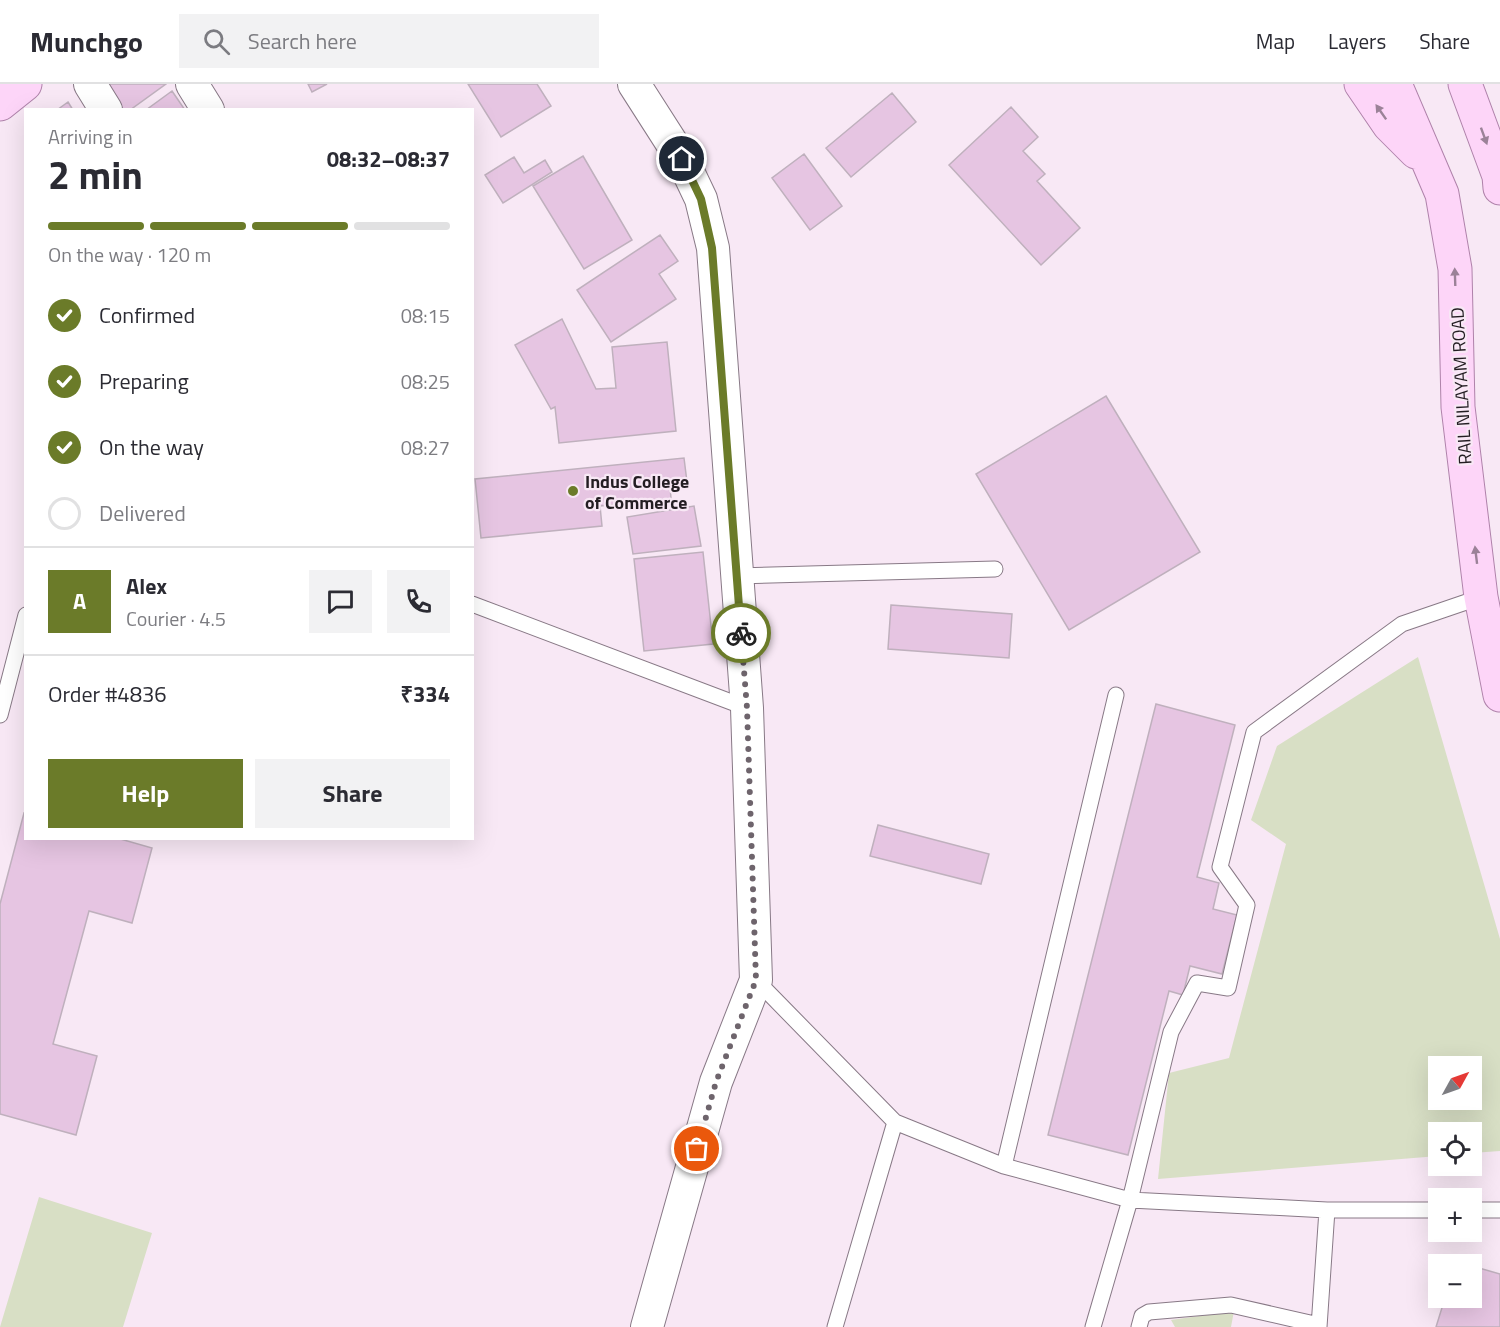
<!DOCTYPE html>
<html lang="en">
<head>
<meta charset="utf-8">
<style>
	:root { --surface:#fff; --page:#f2f2f3; --text:#2b2b33; --muted:#7c7c81; --line:#e1e1e2; --accent:#6b7b29 }
	body { margin:0; font-family:"Titillium Web",sans-serif; background:var(--page); color:var(--text); height:100vh; display:flex; flex-direction:column; font-size:22px; white-space:nowrap }
	* { box-sizing:border-box; margin:0 }
	p { font-size:20px; color:var(--muted) }
	.icon { flex:none; width:33px; height:33px; fill:none; stroke:currentColor; stroke-width:2; stroke-linecap:round; stroke-linejoin:round }
	.map { position:relative; flex:1; overflow:hidden }
	.drawer { position:absolute; left:24px; top:24px; width:450px; height:732px; display:flex; flex-direction:column; background:var(--surface); border-radius:0px; box-shadow:0 6px 24px #0002 }
	.drawer>* { flex:none }
	.needle { width:39px; rotate:50deg }
	.controls { position:absolute; left:1428px; top:972px; display:grid; gap:12px }
	.controls a { display:grid; place-items:center; width:54px; height:54px; border-radius:0px; background:var(--surface); box-shadow:0 6px 24px #0002; font-size:30px }
	.pin { position:absolute; display:grid; place-items:center; width:51px; height:51px; color:#fff; margin:-26px; border:3px solid #fff; border-radius:50%; box-shadow:0 2px 6px #0007 }
	.courier { position:absolute; display:grid; place-items:center; width:60px; height:60px; margin:-30px; border:4px solid #6b7b29; border-radius:50%; background:#fff; color:#222; box-shadow:0 2px 8px #0007 }
	.summary em { font-style:normal; font-weight:700 }
	.summary div { display:flex; flex-direction:column-reverse }
	.summary { display:flex; align-items:center; justify-content:space-between; height:102px; padding:0 24px }
	h1 { font-size:39px; font-weight:700; line-height:45px }
	.bar { display:grid; grid-template-columns:repeat(4,1fr); gap:9px 6px; align-content:center; height:72px; padding:0 24px }
	.bar i { height:8px; border-radius:4px; background:var(--line) }
	.bar .active { background:var(--accent) }
	.bar p { grid-column:span 4 }
	.line { display:flex; align-items:center; gap:15px; padding:0 24px; border-top:2px solid var(--line) }
	.line div { flex:1 }
	.round { display:grid; place-items:center; flex:none; width:63px; height:63px; border-radius:0px; background:var(--page) }
	ol { padding:0 24px; list-style:none }
	li { display:flex; align-items:center; gap:18px; height:66px }
	li p { margin-inline-start:auto }
	li .icon { padding:6px; border-radius:50%; background:var(--accent); color:#fff; stroke-width:4 }
	li:last-child { color:var(--muted) }
	li i { width:33px; height:33px; border:3px solid var(--line); border-radius:50% }
	.button { display:flex; gap:12px; margin-top:auto; padding:12px 24px }
	.button a { flex:1; height:69px; border-radius:0px; background:var(--accent); color:#fff; font-size:24px; font-weight:700; line-height:69px; text-align:center }
	.button a+a { background:var(--page); color:var(--text) }
	header { display:flex; align-items:center; gap:36px; box-sizing:border-box; height:84px; padding:0 30px; background:var(--surface); border-bottom:2px solid var(--line) }
	header strong { font-size:28px }
	nav { display:flex; gap:33px; margin-inline-start:auto; font-size:21px }
	.search { width:420px; height:54px; background:var(--page); display:flex; align-items:center; gap:15px; box-sizing:border-box; padding:0 21px; border-radius:0px; color:var(--muted); font-size:22px }
	.map>svg:first-child { display:block }
</style>
</head>
<body>
<header>
<strong>Munchgo</strong>
<div class="search"><svg class="icon" aria-label="search" viewBox="0 0 24 24"><circle cx="10" cy="10" r="6"/><path d="M15 15l6 6"/></svg>Search here</div>
<nav><a>Map</a><a>Layers</a><a>Share</a></nav>
</header>
<div class="map">
<svg width="1500" height="1243" viewBox="0 0 1500 1243">
	<rect width="100%" height="100%" fill="#f8e8f5"/>
	<path fill="#d8dfc5" fill-rule="evenodd" d="M1418,573L1500,855V1067L1472,1069V1048H1438V1072L1158,1095L1169,989L1229,974L1286,760L1251,736L1277,662ZM1438,982H1472V1016H1438Z
		M39,1113L152,1149L123,1243H0Z
		M1234,1227L1231,1243H1175L1171,1236Z"/>
	<path fill="#e6c5e2" stroke="#bfb0bd" stroke-width="1.5" d="M99,0H166L130,26H117Z
		M308,0H327L312,8Z
		M468,0H537L551,22L501,53Z
		M172,7L185,26H146Z
		M892,9L916,38L851,93L826,64Z
		M68,18L73,26H57Z
		M1011,23L1038,53L1023,67L1045,90L1037,97L1080,144L1041,181L949,81Z
		M804,70L842,122L810,146L772,94Z
		M583,72L632,156L584,185L533,102Z
		M514,73L524,89L545,76L552,88L503,119L485,91Z
		M660,151L678,177L659,190L676,215L611,258L577,206Z
		M562,235L596,305L616,304L612,263L667,258L676,347L559,359L555,323L551,325L515,261Z
		M1106,312L1200,468L1069,546L976,390Z
		M684,374L687,398L670,400L671,415L600,422L602,442L481,454L475,395Z
		M694,422L701,462L633,470L627,433Z
		M703,468L713,560L644,567L634,475Z
		M891,521L1012,530L1009,574L888,565Z
		M1156,620L1235,641L1197,793L1219,799L1213,825L1237,831L1222,890L1190,882L1183,911L1169,907L1128,1071L1048,1051Z
		M24,729L26,730V754H117L152,764L132,839L89,827L53,960L97,972L76,1051L0,1030V820Z
		M878,741L989,770L981,800L870,772Z
		M1472,1182L1500,1190V1243H1436L1445,1214H1472Z"/>
	<g fill="none" stroke-linecap="round" stroke-linejoin="round">
		<g stroke="#887986" stroke-width="17">
			<path id="lane" d="M737,492L995,485
				M472,520L747,624
				M0,631L26,531
				M756,896L895,1038L1004,1082L1130,1116L1327,1126H1438
				M1004,1082L1116,611
				M1472,1126H1500
				M835,1243L895,1038
				M1093,1243L1130,1116L1171,948L1197,899L1228,904L1247,821L1220,783L1254,648L1402,540L1481,513
				M1139,1243L1142,1232L1149,1228L1231,1221L1319,1241
				M1319,1243L1327,1126"/>
		</g>
		<g stroke="#887986" stroke-width="34">
			<path id="street" d="M90,0L106,26
				M192,0L208,26
				M634,0L682,75L701,115L713,164L747,624L756,896L716,998L647,1243"/>
		</g>
		<g stroke="#af82aa" stroke-width="35">
			<path id="primary" d="M1361,0L1389,41L1416,68
				M1395,0L1442,110L1455,185L1458,323L1481,513L1500,611
				M1465,0L1499,92L1500,104
				M0,20L25,0"/>
		</g>
		<use href="#lane" stroke="#fff" stroke-width="15"/>
		<use href="#street" stroke="#fff" stroke-width="32"/>
		<use href="#primary" stroke="#fdd5f8" stroke-width="33"/>
	</g>
	<defs><path id="oneway-solid" d="M-6-.8H1V-3.2L6.5 0L1 3.2V.8H-6Z" transform="scale(1.5)"/></defs>
	<g fill="#9b8298">
		<use href="#oneway-solid" transform="translate(1381 28) rotate(-125)"/>
		<use href="#oneway-solid" transform="translate(1484 52) rotate(70)"/>
		<use href="#oneway-solid" transform="translate(1455 193) rotate(-92)"/>
		<use href="#oneway-solid" transform="translate(1476 471) rotate(-97)"/>
	</g>
	<g fill="none" stroke-linecap="round" stroke-linejoin="round">
		<path stroke="#6e646c" stroke-width="6" stroke-dasharray="0 10.8" d="M697,1065L716,998L756,896L747,624L741,549"/>
		<path stroke="#6b7b29" stroke-width="8" d="M682,75L701,115L712,164L741,549"/>
	</g>
	<circle fill="#6b7b29" stroke="#f8e8f5" stroke-width="2" cx="573" cy="407" r="6"/>
	<g text-anchor="middle" dominant-baseline="central" stroke-width="4.5" stroke-linejoin="round" paint-order="stroke">
		<g font-size="18" fill="#231d22" stroke="#f8e8f5">
			<text transform="translate(1461 302) rotate(-93)">RAIL NILAYAM ROAD</text>
		</g>
		<g font-size="18" font-weight="bold" fill="#231d22" stroke="#f8e8f5" text-anchor="start">
			<text x="585" y="397">Indus College<tspan x="585" dy="21">of Commerce</tspan></text>
		</g>
	</g>
</svg>
<div class="controls">
<a><svg class="needle" viewBox="-14 -14 28 28"><path d="M0-13l5 13h-10z" fill="#e53935"/><path d="M0 13l5-13h-10z" fill="#7c7c81"/></svg></a>
<a><svg class="icon" aria-label="locate" viewBox="0 0 24 24"><circle cx="12" cy="12" r="6"/><path d="M12 2v4M12 18v4M2 12h4M18 12h4"/></svg></a>
<a>+</a>
<a>−</a>
</div>
<div class="pin" style="left:697px;top:1065px;background:#ea580c"><svg class="icon" aria-label="bag" viewBox="0 0 24 24"><path d="M5 8h14l-1 12H6zM9 8a3 3 0 0 1 6 0"/></svg></div>
<div class="pin" style="left:682px;top:75px;background:#1f2937"><svg class="icon" aria-label="home" viewBox="0 0 24 24"><path d="M3 11l9-7 9 7M6 9v11h12V9"/></svg></div>
<div class="courier" style="left:741px;top:549px"><svg class="icon" aria-label="bike" viewBox="0 0 24 24"><circle cx="6" cy="16" r="4"/><circle cx="18" cy="16" r="4"/><path d="M6 16l4-8h5l3 8M10 8l3 8H6M13 5h3"/></svg></div>
<section class="drawer">
<div class="summary"><div><h1>2 min</h1><p>Arriving in</p></div><em>08:32–08:37</em></div>
<div class="bar"><i class="active"></i><i class="active"></i><i class="active"></i><i></i><p>On the way · 120 m</p></div>
<ol>
<li><svg class="icon" aria-label="check" viewBox="0 0 24 24"><path d="M5 12l5 5 9-10"/></svg>Confirmed<p>08:15</p></li>
<li><svg class="icon" aria-label="check" viewBox="0 0 24 24"><path d="M5 12l5 5 9-10"/></svg>Preparing<p>08:25</p></li>
<li><svg class="icon" aria-label="check" viewBox="0 0 24 24"><path d="M5 12l5 5 9-10"/></svg>On the way<p>08:27</p></li>
<li><i></i>Delivered</li>
</ol>
<div class="line" style="height:108px"><b class="round" style="background:var(--accent);color:#fff">A</b><div><b>Alex</b><p>Courier · 4.5</p></div><a class="round"><svg class="icon" aria-label="chat" viewBox="0 0 24 24"><path d="M4 5h16v11H9l-5 4z"/></svg></a><a class="round"><svg class="icon" aria-label="phone" viewBox="0 0 24 24"><path d="M5 4h4l2 5-3 2q2 4 5 5l2-3 5 2v4C11 20 4 13 5 4z"/></svg></a></div>
<div class="line" style="height:78px"><div>Order #4836</div><b>₹334</b></div>
<div class="button"><a>Help</a><a>Share</a></div>
</section>
</div>
</body>
</html>
